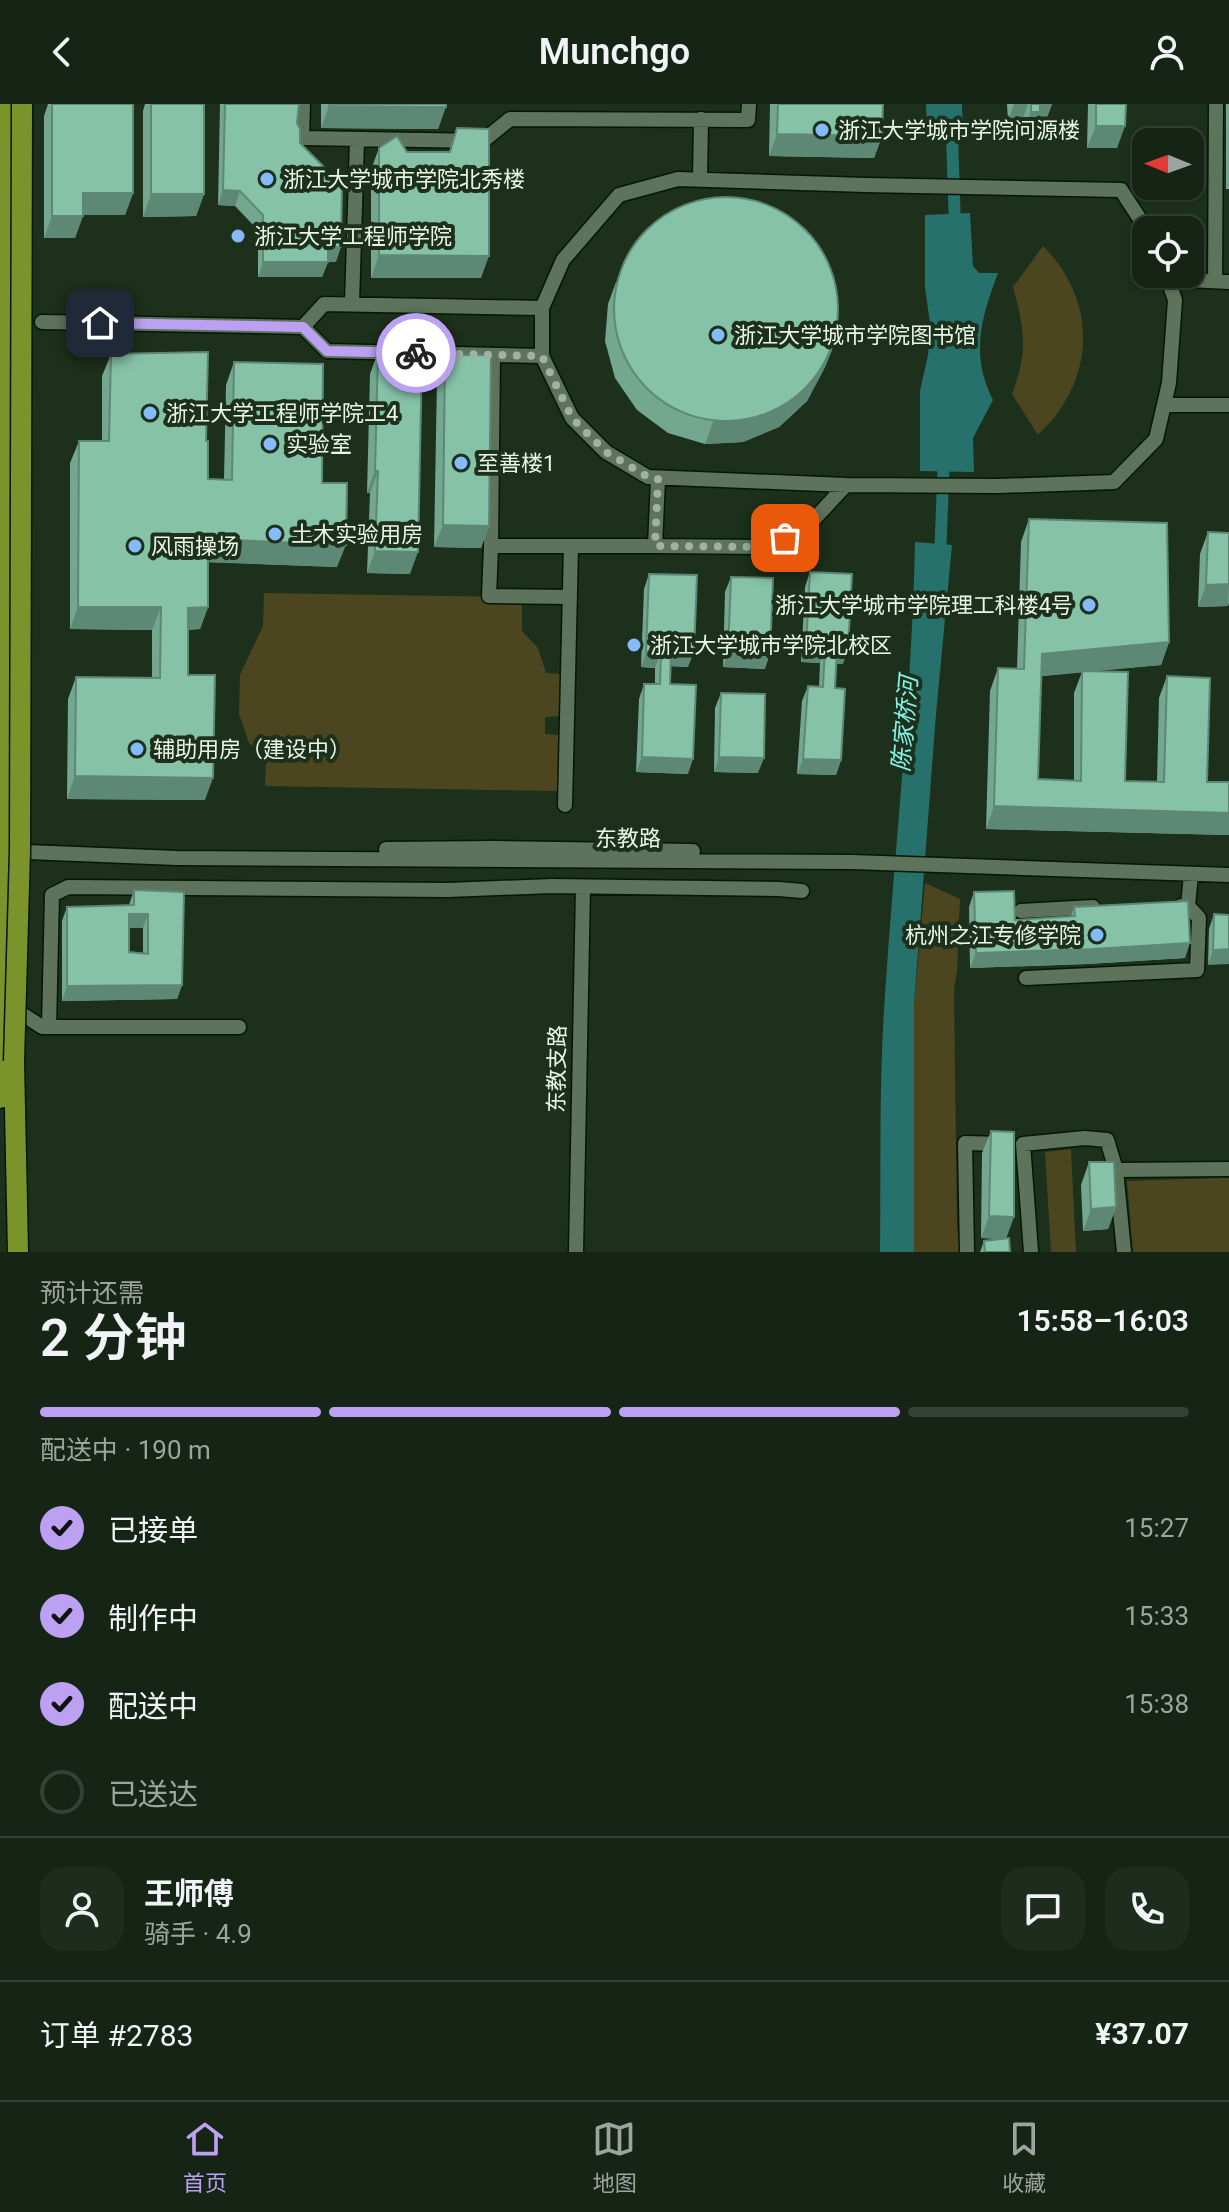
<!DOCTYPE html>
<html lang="zh">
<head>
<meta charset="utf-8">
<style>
	:root { --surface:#152414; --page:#1e2c1d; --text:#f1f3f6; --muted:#9da4a0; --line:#344134; --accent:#bca0f2 }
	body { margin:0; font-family:Roboto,"Noto Sans SC",sans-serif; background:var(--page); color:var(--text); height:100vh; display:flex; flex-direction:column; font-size:30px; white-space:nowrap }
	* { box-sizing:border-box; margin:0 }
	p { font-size:26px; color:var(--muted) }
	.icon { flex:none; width:44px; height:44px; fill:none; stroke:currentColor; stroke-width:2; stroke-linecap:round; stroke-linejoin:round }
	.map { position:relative; height:1148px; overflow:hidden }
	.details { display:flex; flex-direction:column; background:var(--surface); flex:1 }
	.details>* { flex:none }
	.needle { width:52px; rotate:271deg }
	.controls { position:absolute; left:1132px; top:24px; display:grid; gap:16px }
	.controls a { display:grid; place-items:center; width:72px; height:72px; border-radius:16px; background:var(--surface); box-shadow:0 2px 6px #0004,0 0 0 2px var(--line); font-size:40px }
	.pin { position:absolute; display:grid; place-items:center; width:68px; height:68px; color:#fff; margin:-34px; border-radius:16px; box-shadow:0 4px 12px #0006 }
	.courier { position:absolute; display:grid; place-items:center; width:80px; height:80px; margin:-40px; border:6px solid #bca0f2; border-radius:50%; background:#fff; color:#222; box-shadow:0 2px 10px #0007 }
	.head em { font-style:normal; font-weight:600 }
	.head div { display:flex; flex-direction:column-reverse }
	.head { display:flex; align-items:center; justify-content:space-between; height:136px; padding:0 40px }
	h1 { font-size:52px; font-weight:600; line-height:60px }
	.bar { display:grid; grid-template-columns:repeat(4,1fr); gap:12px 8px; align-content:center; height:96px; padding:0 40px }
	.bar i { height:10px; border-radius:6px; background:var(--line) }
	.bar .selected { background:var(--accent) }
	.bar p { grid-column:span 4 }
	.line { display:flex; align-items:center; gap:20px; padding:0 40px; border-top:2px solid var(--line) }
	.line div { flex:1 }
	.round { display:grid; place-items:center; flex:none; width:84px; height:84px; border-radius:24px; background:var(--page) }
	ol { padding:0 40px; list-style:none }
	li { display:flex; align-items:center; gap:24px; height:88px }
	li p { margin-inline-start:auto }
	li .icon { padding:8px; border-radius:50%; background:var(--accent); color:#111; stroke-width:4 }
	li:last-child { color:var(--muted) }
	li i { width:44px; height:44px; border:4px solid var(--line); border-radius:50% }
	header { display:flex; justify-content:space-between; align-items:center; height:104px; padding:0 40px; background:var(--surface); font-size:36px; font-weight:600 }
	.tab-bar { display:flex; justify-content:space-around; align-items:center; height:112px; border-top:2px solid var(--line); background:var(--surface); font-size:22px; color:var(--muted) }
	.tab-bar a { display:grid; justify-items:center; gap:4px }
	.tab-bar .selected { color:var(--accent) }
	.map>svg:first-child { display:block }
</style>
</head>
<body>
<header><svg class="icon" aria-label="back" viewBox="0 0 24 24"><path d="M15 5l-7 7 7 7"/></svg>Munchgo<svg class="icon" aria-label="person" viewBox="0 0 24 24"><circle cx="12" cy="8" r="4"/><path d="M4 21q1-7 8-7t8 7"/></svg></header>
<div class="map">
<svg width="1229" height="1148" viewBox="0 0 1229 1148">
	<rect width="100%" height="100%" fill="#1c301b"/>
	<path fill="#4c4620" d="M1043,142C1089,188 1097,253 1059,307C1054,316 1045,323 1038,331L1012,290C1028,248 1025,226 1013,183Z
		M264,489L512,493L522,501V527L538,544L546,569L563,570L562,612L545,613V630L559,631L558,687L265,682L266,654L249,639L239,610L240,571L263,522Z
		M925,779L960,795L957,867L954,885L957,1122L960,1148H914V900Z
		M1071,1045L1076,1148H1051L1045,1048Z
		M1220,1074H1229V1148H1133L1127,1077Z"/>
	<path fill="#26716b" d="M926,0H962L963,28L927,29Z
		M970,109L973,162L979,169H998C981,215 970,250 993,296L973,334L974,368L920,367V287L928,251L930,219L925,184V111Z
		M915,438L952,441L936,610L914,900V1148H880C881,1067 879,985 884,905C894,749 912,593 915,438Z"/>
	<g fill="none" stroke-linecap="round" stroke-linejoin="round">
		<path stroke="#26716b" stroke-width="12" d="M951,0L955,123
			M940,454L944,353"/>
		<g stroke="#051705" stroke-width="17">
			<path id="minor" d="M303,0L302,34L483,37L510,15L748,16L749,0
				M700,76L701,15
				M1147,126L1121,86L866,81L678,75L619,91L563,156L542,204V252L572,314L606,348L648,373L846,381L998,382L1114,378L1156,335L1169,279L1175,196L1166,170
				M1168,175L1229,178
				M1215,177L1216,0
				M352,200L357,36
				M42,218L303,223L327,247L542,252
				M303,223L324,200L542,204
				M1164,301H1229
				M658,375L655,442L766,443L804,426L846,381
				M491,442L493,251
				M570,493L489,492L491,442H571
				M565,701L571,442H655
				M386,745L493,744L693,747
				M27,748L177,754L852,758L1229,771
				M1181,802H1188L1191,770
				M1021,807L1093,803
				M1026,874L1197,866L1199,814L1188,802
				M22,910L42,923H239
				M49,923L52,791L68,783L448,786L552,782L779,785L802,787
				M1116,1066L1229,1065
				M576,1148L583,783
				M967,1148L965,1039L1004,1040
				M1031,1148L1023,1040L1085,1034L1107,1036L1116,1066L1124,1148"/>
		</g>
		<g stroke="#051705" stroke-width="23">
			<path id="highway" d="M14,957L18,1148
				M0,994L2,799L5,734L9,253L5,167L3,0"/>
		</g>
		<use href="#minor" stroke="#5d735c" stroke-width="14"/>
		<use href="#highway" stroke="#7a932a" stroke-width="20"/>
		<g stroke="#051705" stroke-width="23" stroke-linecap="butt">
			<path id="highway-bridge" d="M14,957L20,747L22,0"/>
		</g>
		<use href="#highway-bridge" stroke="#7a932a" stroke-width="20"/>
	</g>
	<path fill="#73a790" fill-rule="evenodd" d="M48,0H133V89L125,111H83L75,134H44V12Z
		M145,0H204V90L196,112L143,113V7Z
		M220,0H299L297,19L300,39L336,158H328L322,173H258V126L235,102L218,101Z
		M321,0H446L438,25L321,24Z
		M770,0H883L882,32L874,54L769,52Z
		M1007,0H1052L1046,16L1037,17L1032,30H1023L1022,17H1008Z
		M1088,0H1126L1117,44H1087Z
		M1226,0H1229V85H1226Z
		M457,24L481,174H371V66L379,44L407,48H449Z
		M616,178L834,241L825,263L807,297L779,323L743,338L705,340L668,329L637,306L615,274L605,237L608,200Z
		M378,248L410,470L367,469L370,389H367L370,270Z
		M111,250L206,337L208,375H224L226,281L234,258L322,379L337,463L208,458V503L200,525L188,526V571L205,696L67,695L68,595L76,573H152V526L70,525V359L79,337H102V272Z
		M445,251L489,422L481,444L434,443L437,274Z
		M1029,415L1169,538L1161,561L1091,567L1125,677L1157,678L1159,594L1167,572L1207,678H1229V731L986,725L990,587L998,564L1017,565L1021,438ZM1082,568L1074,589V677L1038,675L1041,572Z
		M1208,428L1229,429V499L1228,502L1198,503L1200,450Z
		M810,468L843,560H837L835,584L841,656L836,671L797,670L802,597L808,582L819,583L820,559L801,558L805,483Z
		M649,470L688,563L671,562L670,580L688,670L636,668L639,595L644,580H655V564L641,563L644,485Z
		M731,473L765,565L723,563L725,488Z
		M721,589L758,669L714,668L715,604Z
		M134,786L184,788L182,881L177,895L62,897V817L67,803L129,801ZM129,824H143V849L129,848Z
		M974,788L1015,816L1071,812L1074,803L1185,854L1087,860L970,864L969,803Z
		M1214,810L1229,811L1208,861L1209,825Z
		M991,1027L1006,1135L1010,1148H980L984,1137L1002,1135L981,1134L982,1049Z
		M1089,1058L1116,1103L1108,1125L1083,1127L1081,1081Z"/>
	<path fill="#5e8876" d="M1014,0H1028L1022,17H1008Z
		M1038,0H1052L1046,16L1037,17L1032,30H1023L1031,8Z
		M329,2L446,3L438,25L321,24Z
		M1096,22H1125L1117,44H1087Z
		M777,30L882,32L874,54L769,52Z
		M223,86L240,87L235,102L218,101Z
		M83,89H133L125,111H75Z
		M151,90H204L196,112L143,113Z
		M52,112H83L75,134H44Z
		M328,143H341L336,158H322Z
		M379,151L489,152L481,174H371Z
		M263,158H328L322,173H258Z
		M834,241L825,263L807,297L779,323L743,338L705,340L713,318Z
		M375,367H378L370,389H367Z
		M443,421L489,422L481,444L434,443Z
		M208,435L346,441L337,463L200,458Z
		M375,447L418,448L410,470L367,469Z
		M1229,480L1228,502L1198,503L1206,481Z
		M78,503H161L152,526L70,525Z
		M208,503L200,525L180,526L188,504Z
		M1169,538L1161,561L1034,573L1042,550Z
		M806,543L825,544L820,559L801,558Z
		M837,545H848L843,560H832Z
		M671,547L694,548L688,563L666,562Z
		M646,548L661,549L655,564L641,563Z
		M728,548L770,550L765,565L723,563Z
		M642,653L693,655L688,670L636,668Z
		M719,653L764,654L758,669L714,668Z
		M803,655L841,656L836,671L797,670Z
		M75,672L213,674L205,696L67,695Z
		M994,702L1229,709V731L986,725Z
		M129,810H148L143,824H124Z
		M1190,839L1185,854L1087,860L970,864L976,849Z
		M1229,845V860L1208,861L1213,846Z
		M182,881L177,895L62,897L67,882Z
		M1116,1103L1108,1125L1083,1127L1091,1105Z
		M989,1112L1014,1113L1006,1135L981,1134Z"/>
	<path fill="#86c2a8" stroke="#5e8876" stroke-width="2" fill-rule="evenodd" d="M52,0H133V89H83V112H52Z
		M151,0H204V90H151Z
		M225,0H299L297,19L300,25V39L342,81L341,143H328V158H263V111L240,87L223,86Z
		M329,0H446V3L329,2Z
		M778,0H883L882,32L777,30Z
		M1031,0H1040V8H1031Z
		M1096,0H1126L1125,22H1096Z
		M457,24L489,25V152L379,151V44L397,32L407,48H450Z
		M614 205a112 112 0 1 1 224 0a112 112 0 1 1-224 0Z
		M208,248L206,337H208V375L232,376L234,258L323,260L322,379H347L346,441L208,435V503L188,504V571H215L213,674L75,672L76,573L160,574L161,503H78L79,337H109L111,250Z
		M378,248L422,249L418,448L375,447L378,367H375Z
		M445,251H491L489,422L443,421Z
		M1029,415L1167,419L1169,538L1042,550L1038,675L1081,677L1082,567L1128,568L1125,677L1164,678L1167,572L1210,574L1207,678H1229V709L994,702L998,564L1024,565Z
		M1208,428L1229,429V480L1206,481Z
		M810,468L852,470L848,545H837L835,584L845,585L841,656L803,655L808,582L823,583L825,544L806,543Z
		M649,470L697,471L694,548L671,547L670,580L696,581L693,655L642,653L644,580H660L661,549L646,548Z
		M731,473L773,474L770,550L728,548Z
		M721,589L765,590L764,654L719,653Z
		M134,786L184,788L182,881L67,882V803L134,801ZM129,810H148V850L129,848Z
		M1014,787L1015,816L1075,812L1074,803L1188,797L1190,839L1092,845L976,849L974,788Z
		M1214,810L1229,811V845L1213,846Z
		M991,1027L1014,1028V1113L989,1112Z
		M1089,1058H1114L1116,1103L1091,1105Z
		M1009,1134L1010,1148H985L984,1137Z"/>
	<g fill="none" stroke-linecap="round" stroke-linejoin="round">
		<path stroke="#a2b1a1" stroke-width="8" stroke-dasharray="0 14.4" d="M416,249L542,252L572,314L606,348L648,373L658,375L655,442L766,443L785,434"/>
		<path stroke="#bca0f2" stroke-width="10" d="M100,219L303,223L327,247L416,249"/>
	</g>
	<g fill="#85bbfb" stroke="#1c301b" stroke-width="3">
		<circle cx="822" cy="26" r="8"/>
		<circle cx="267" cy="75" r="8"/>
		<circle cx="238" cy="132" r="8"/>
		<circle cx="718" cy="231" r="8"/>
		<circle cx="150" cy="309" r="8"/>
		<circle cx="270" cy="340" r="8"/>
		<circle cx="461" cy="359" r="8"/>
		<circle cx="275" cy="430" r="8"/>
		<circle cx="135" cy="442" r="8"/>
		<circle cx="1089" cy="501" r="8"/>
		<circle cx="634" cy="541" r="8"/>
		<circle cx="137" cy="645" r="8"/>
		<circle cx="1097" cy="831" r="8"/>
	</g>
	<g text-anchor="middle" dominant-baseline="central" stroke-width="8" stroke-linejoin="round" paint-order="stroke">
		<g font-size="22" fill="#eaf6e9" stroke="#1c301b" text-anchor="start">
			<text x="838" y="26">浙江大学城市学院问源楼</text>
			<text x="283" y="75">浙江大学城市学院北秀楼</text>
			<text x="254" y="132">浙江大学工程师学院</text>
			<text x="734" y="231">浙江大学城市学院图书馆</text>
			<text x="166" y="309">浙江大学工程师学院工4</text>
			<text x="286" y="340">实验室</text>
			<text x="477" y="359">至善楼1</text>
			<text x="291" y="430">土木实验用房</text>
			<text x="151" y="442">风雨操场</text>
			<text x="1073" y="501" text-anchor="end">浙江大学城市学院理工科楼4号</text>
			<text x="650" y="541">浙江大学城市学院北校区</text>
			<text x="153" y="645">辅助用房（建设中）</text>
			<text x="1081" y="831" text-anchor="end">杭州之江专修学院</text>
		</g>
		<g font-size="22" fill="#eaf6e9" stroke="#1c301b">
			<text x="628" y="734">东教路</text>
			<text transform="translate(557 965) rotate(-89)">东教支路</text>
		</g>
		<g font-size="24" font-style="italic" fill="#83f1e7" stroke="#1c301b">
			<text transform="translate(905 620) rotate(-85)">陈家桥河</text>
		</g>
	</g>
</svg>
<div class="controls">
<a><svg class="needle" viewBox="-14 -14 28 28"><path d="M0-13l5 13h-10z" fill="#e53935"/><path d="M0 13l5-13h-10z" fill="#9da4a0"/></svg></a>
<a><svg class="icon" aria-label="locate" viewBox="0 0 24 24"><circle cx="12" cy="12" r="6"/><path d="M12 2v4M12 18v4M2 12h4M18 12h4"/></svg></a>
</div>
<div class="pin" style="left:785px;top:434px;background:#ea580c"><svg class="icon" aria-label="bag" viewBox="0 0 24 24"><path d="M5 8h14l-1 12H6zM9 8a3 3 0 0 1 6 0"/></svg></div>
<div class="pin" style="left:100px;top:219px;background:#1f2937"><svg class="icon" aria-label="home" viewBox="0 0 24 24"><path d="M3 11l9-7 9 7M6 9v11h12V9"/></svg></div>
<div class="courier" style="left:416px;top:249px"><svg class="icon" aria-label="bike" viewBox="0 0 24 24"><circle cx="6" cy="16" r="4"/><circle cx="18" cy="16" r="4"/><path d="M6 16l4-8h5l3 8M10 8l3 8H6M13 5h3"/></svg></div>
</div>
<section class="details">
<div class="head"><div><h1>2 分钟</h1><p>预计还需</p></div><em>15:58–16:03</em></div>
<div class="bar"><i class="selected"></i><i class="selected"></i><i class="selected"></i><i></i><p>配送中 · 190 m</p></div>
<ol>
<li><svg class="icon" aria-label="check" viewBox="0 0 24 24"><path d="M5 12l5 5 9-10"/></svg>已接单<p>15:27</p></li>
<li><svg class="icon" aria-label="check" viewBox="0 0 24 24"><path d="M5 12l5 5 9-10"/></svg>制作中<p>15:33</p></li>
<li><svg class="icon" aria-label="check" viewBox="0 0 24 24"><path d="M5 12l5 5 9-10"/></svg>配送中<p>15:38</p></li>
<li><i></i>已送达</li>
</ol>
<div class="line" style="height:144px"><a class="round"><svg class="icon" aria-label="person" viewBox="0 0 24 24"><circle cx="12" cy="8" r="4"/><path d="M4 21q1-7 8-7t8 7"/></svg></a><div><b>王师傅</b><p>骑手 · 4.9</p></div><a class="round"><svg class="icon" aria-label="chat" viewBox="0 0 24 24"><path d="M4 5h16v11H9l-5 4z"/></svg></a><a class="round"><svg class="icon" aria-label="phone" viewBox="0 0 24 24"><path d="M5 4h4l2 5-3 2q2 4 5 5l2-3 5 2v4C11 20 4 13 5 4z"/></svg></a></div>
<div class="line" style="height:104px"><div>订单 #2783</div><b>¥37.07</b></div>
</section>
<nav class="tab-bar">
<a class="selected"><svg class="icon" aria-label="home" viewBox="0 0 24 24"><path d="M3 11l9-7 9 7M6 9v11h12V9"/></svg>首页</a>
<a><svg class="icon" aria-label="map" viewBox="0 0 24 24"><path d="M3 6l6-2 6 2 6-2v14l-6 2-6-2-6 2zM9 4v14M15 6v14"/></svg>地图</a>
<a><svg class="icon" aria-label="saved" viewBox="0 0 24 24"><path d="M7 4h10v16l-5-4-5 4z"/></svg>收藏</a>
</nav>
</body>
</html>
